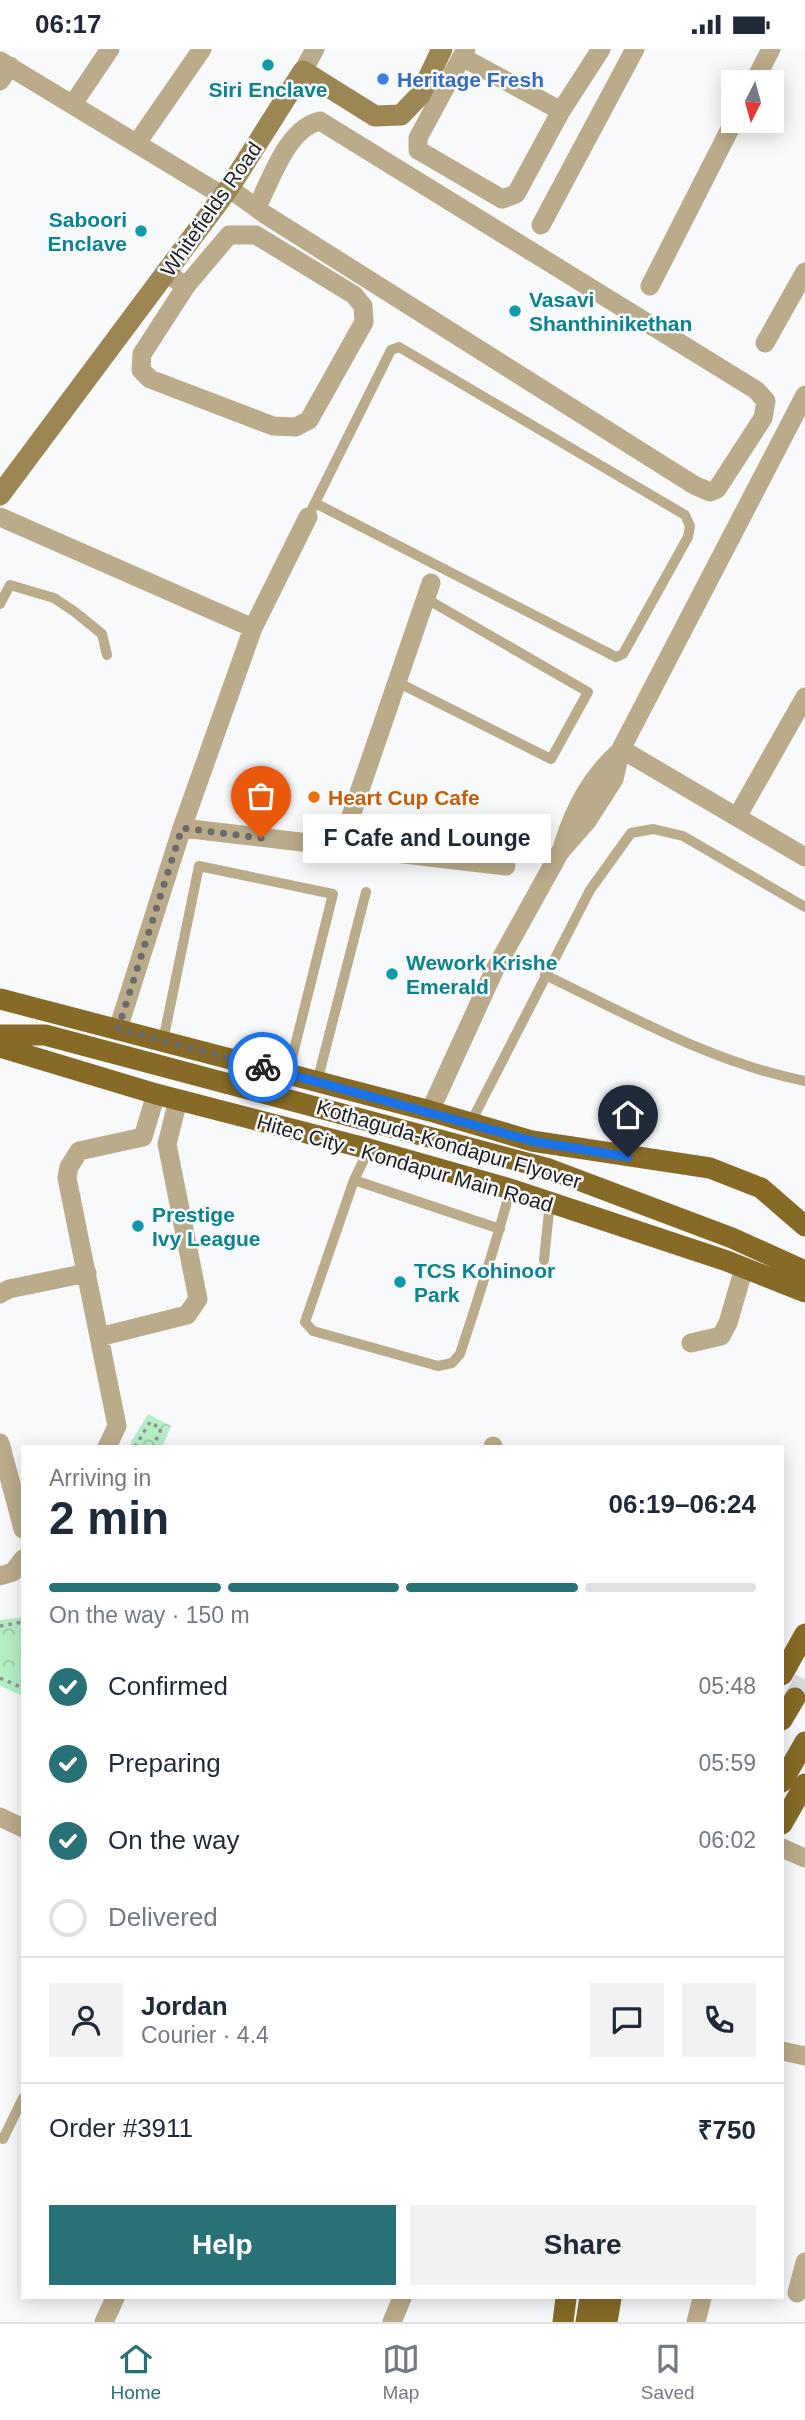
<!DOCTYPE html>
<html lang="en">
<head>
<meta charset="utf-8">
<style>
	:root { --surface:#fff; --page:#f2f2f3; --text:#1f2937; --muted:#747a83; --line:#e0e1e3; --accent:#287277 }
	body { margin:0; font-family:Helvetica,sans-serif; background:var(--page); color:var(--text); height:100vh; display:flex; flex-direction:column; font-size:26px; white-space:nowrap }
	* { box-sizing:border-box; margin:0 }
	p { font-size:23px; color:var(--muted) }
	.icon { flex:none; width:38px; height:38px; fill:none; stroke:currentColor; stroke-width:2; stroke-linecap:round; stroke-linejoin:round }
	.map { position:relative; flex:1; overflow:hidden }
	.panel { position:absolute; left:21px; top:1396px; width:763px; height:854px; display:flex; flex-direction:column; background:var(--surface); border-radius:0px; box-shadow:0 4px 18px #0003 }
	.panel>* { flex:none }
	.needle { width:46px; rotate:186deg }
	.controls { position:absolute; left:721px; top:21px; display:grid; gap:14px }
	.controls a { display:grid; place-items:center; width:63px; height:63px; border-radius:0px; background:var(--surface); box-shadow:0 4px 18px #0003; font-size:35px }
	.pin { position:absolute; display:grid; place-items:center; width:60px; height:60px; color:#fff; margin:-72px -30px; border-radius:50% 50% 50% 0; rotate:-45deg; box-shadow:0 0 7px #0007 }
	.pin .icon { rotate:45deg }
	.courier { position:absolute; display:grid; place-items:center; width:70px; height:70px; margin:-35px; border:5px solid #1a73e8; border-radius:50%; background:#fff; color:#222; box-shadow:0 2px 9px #0007 }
	.bubble { position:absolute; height:49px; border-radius:0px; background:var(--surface); box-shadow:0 4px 18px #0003; font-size:23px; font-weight:700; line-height:49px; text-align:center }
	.overview em { font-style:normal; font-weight:700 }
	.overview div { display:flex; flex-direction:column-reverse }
	.overview { display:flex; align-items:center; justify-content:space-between; height:119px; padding:0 28px }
	h1 { font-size:46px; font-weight:700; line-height:52px }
	.bar { display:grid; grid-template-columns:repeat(4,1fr); gap:10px 7px; align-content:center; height:84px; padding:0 28px }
	.bar i { height:9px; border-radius:5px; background:var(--line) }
	.bar .on { background:var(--accent) }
	.bar p { grid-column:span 4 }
	.line { display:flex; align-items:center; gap:18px; padding:0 28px; border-top:2px solid var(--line) }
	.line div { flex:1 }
	.round { display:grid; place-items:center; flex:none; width:74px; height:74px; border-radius:0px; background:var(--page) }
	ol { padding:0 28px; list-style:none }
	li { display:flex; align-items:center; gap:21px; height:77px }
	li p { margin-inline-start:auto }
	li .icon { padding:7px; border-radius:50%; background:var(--accent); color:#fff; stroke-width:4 }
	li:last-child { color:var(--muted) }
	li i { width:38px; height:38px; border:4px solid var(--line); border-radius:50% }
	.action { display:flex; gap:14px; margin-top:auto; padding:14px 28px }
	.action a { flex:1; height:80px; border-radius:0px; background:var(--accent); color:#fff; font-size:28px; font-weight:700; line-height:80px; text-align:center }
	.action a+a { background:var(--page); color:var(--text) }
	.status { display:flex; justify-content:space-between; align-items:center; height:49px; padding:0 35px; background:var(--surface); direction:ltr }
	.status svg { height:19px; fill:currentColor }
	.menu { display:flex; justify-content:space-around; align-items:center; height:98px; border-top:2px solid var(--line); background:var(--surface); font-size:19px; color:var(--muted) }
	.menu a { display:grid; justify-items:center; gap:4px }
	.menu .on { color:var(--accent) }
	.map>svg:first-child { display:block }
</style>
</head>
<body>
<div class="status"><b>06:17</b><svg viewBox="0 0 49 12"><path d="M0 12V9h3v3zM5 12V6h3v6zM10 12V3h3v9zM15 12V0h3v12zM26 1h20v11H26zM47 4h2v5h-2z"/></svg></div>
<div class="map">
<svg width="805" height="2273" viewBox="0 0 805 2273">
	<defs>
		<pattern id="park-crowns" width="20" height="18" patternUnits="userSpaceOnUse" patternTransform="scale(1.75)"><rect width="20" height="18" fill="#b6efc6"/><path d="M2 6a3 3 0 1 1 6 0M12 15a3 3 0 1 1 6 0" fill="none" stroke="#9cccaa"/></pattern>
	</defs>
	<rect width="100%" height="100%" fill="#f7f9fb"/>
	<path fill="url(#park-crowns)" d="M148,1365L171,1377L162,1398H128Z
		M23,1568V1647L0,1637V1571Z"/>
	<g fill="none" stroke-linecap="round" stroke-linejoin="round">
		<path stroke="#d7d8da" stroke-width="21" stroke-dasharray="21 10" stroke-linecap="butt" d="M795,1649L805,1629"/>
		<path stroke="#929394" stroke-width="3.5" stroke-dasharray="3.5 5" stroke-linecap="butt" d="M135,1398L150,1373L161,1380L153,1398
			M0,1577L23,1573
			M0,1629L23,1639"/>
		<path stroke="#baab8a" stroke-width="10" d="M308,468L391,301L399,298L685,466L690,477L688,488L623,605L616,608L315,454
			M0,555L10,536L54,549L75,563L102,585L107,606
			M397,633L551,710L588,643L425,549
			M545,926C629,966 713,1014 805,1032
			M163,992L199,817L333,845L288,1025
			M317,1033L366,843
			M470,1075L590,841L631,784L653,780L683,787L805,858
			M354,1131L369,1100
			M500,1180L354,1131L305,1273L313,1282L438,1317L452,1314L460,1305C478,1250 496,1196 510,1141
			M544,1211L550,1153
			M0,2089L3,2090L23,2049"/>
		<path stroke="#baab8a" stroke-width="19" d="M466,0L418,89V101L502,150L516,145L561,62L601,0
			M462,8L561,62
			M0,12L223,147
			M303,22L315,0
			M0,32L10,17
			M754,33L771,0
			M73,55L110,0
			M137,94L202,0
			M229,139L266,166L694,436L710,443L717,440L763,369L766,352L756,341L320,72C287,79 271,131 257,158
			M541,176L635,0
			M167,225L186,237L142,305L141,321L150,330L273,377L296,378L309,371L364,273L363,257L354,246L256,186H229L186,237
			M650,237L734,72
			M765,294L805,223
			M0,468L253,579
			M621,700L805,808
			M737,768L805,648
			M182,779L506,817
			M563,796C575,758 591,728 621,701
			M340,799L431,534
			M118,980L182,779L253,579L308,468
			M430,1062L494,922L560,803L587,772L614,730L621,700L805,346
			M0,1245L9,1240L87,1224
			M99,1288L187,1266L198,1250L167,1095L178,1051
			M691,1294L721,1287L728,1274L744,1219
			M0,1394L23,1480
			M107,1398L117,1377L67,1129L69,1118L79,1102L143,1088L156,1045
			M493,1398V1397
			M0,1527L13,1523L23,1510
			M0,1768L23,1779
			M782,1799L805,1809
			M782,2002L805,2007
			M797,2244L805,2213
			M104,2273L115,2249
			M392,2273L402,2249
			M696,2273L702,2249"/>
		<path stroke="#9c8653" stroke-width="21" d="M0,446L229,139L303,22L375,67L401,66L420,46L442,0"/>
		<path stroke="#866a26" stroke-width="21" d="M0,950L430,1062L532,1092L710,1119L761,1139L805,1177
			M0,986H45L549,1120L732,1189L805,1222
			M0,998L156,1045L369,1100L510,1140L727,1212L805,1243
			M782,1626L805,1585
			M782,1671L795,1649
			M782,1733L805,1693
			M782,1775L805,1735
			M563,2273L566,2249
			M586,2273L590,2249
			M607,2273L611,2249"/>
	</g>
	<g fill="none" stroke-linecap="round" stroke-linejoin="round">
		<path stroke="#6b6b6d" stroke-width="7" stroke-dasharray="0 12.6" d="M261,789L182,779L118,980L263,1018"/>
		<path stroke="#1a73e8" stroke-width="9" d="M263,1018L532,1092L628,1108"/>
	</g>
	<g fill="#0f9aa8" stroke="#f7f9fb" stroke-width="2.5">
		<circle cx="268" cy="16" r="7"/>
		<circle cx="141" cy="182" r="7"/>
		<circle cx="515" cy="262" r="7"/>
		<circle cx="392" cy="925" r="7"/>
		<circle cx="138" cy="1177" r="7"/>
		<circle cx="400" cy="1233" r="7"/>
	</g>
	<circle fill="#3f7fe0" stroke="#f7f9fb" stroke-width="2.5" cx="383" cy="30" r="7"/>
	<circle fill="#e8710a" stroke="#f7f9fb" stroke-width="2.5" cx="314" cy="748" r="7"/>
	<g text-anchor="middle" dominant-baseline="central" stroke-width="5" stroke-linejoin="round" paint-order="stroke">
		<g font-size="21" font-weight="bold" fill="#366cbe" stroke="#f7f9fb" text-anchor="start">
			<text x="397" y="30">Heritage Fresh</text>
		</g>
		<g font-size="21" font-weight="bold" fill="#0d838f" stroke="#f7f9fb" text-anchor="start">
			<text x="268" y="40" text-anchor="middle">Siri Enclave</text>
			<text x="127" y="170" text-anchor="end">Saboori<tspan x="127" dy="24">Enclave</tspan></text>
			<text x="529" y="250">Vasavi<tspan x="529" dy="24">Shanthinikethan</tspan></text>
			<text x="406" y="913">Wework Krishe<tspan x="406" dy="24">Emerald</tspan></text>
			<text x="152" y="1165">Prestige<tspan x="152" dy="24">Ivy League</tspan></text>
			<text x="414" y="1221">TCS Kohinoor<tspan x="414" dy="24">Park</tspan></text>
		</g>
		<g font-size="21" fill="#1f1f20" stroke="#f7f9fb">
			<text transform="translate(211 160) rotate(-55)">Whitefields Road</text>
			<text transform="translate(449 1095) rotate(16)">Kothaguda-Kondapur Flyover</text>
			<text transform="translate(405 1114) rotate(16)">Hitec City - Kondapur Main Road</text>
		</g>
		<g font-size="21" font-weight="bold" fill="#c56008" stroke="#f7f9fb" text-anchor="start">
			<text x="328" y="748">Heart Cup Cafe</text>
		</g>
	</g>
</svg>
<div class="controls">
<a><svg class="needle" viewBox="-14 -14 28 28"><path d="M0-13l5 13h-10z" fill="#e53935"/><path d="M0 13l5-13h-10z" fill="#747a83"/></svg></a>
</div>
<div class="pin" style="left:261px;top:789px;background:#ea580c"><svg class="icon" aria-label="bag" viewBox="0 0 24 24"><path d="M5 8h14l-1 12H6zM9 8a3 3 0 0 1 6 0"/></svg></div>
<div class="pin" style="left:628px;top:1108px;background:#1f2937"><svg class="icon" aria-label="home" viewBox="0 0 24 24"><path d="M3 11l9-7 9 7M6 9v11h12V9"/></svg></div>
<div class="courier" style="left:263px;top:1018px"><svg class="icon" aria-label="bike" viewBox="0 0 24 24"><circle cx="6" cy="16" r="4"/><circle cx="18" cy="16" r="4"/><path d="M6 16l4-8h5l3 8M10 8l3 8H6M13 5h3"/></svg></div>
<div class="bubble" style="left:303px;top:765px;width:248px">F Cafe and Lounge</div>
<section class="panel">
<div class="overview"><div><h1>2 min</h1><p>Arriving in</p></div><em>06:19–06:24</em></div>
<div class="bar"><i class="on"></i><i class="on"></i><i class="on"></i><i></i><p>On the way · 150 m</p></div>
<ol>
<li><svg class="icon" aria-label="check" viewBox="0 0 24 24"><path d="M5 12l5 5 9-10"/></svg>Confirmed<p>05:48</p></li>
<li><svg class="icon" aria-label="check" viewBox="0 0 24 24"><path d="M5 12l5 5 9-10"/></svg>Preparing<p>05:59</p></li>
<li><svg class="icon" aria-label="check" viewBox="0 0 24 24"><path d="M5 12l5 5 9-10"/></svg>On the way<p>06:02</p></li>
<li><i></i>Delivered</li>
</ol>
<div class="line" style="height:126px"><a class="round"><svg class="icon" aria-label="person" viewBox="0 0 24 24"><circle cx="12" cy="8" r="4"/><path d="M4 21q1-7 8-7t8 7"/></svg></a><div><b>Jordan</b><p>Courier · 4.4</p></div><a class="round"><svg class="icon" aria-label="chat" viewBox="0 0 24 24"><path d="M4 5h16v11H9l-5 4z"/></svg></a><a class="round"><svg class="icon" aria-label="phone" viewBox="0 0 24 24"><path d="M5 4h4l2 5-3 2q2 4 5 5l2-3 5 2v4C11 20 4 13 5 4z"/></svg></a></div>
<div class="line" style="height:91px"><div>Order #3911</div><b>₹750</b></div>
<div class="action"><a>Help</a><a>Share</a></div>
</section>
</div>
<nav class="menu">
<a class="on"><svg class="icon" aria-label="home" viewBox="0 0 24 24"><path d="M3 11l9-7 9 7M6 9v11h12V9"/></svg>Home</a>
<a><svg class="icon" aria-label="map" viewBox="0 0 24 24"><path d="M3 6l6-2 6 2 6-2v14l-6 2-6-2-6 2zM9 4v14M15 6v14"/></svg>Map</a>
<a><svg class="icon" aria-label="saved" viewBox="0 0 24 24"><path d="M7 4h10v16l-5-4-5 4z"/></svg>Saved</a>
</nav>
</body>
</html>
